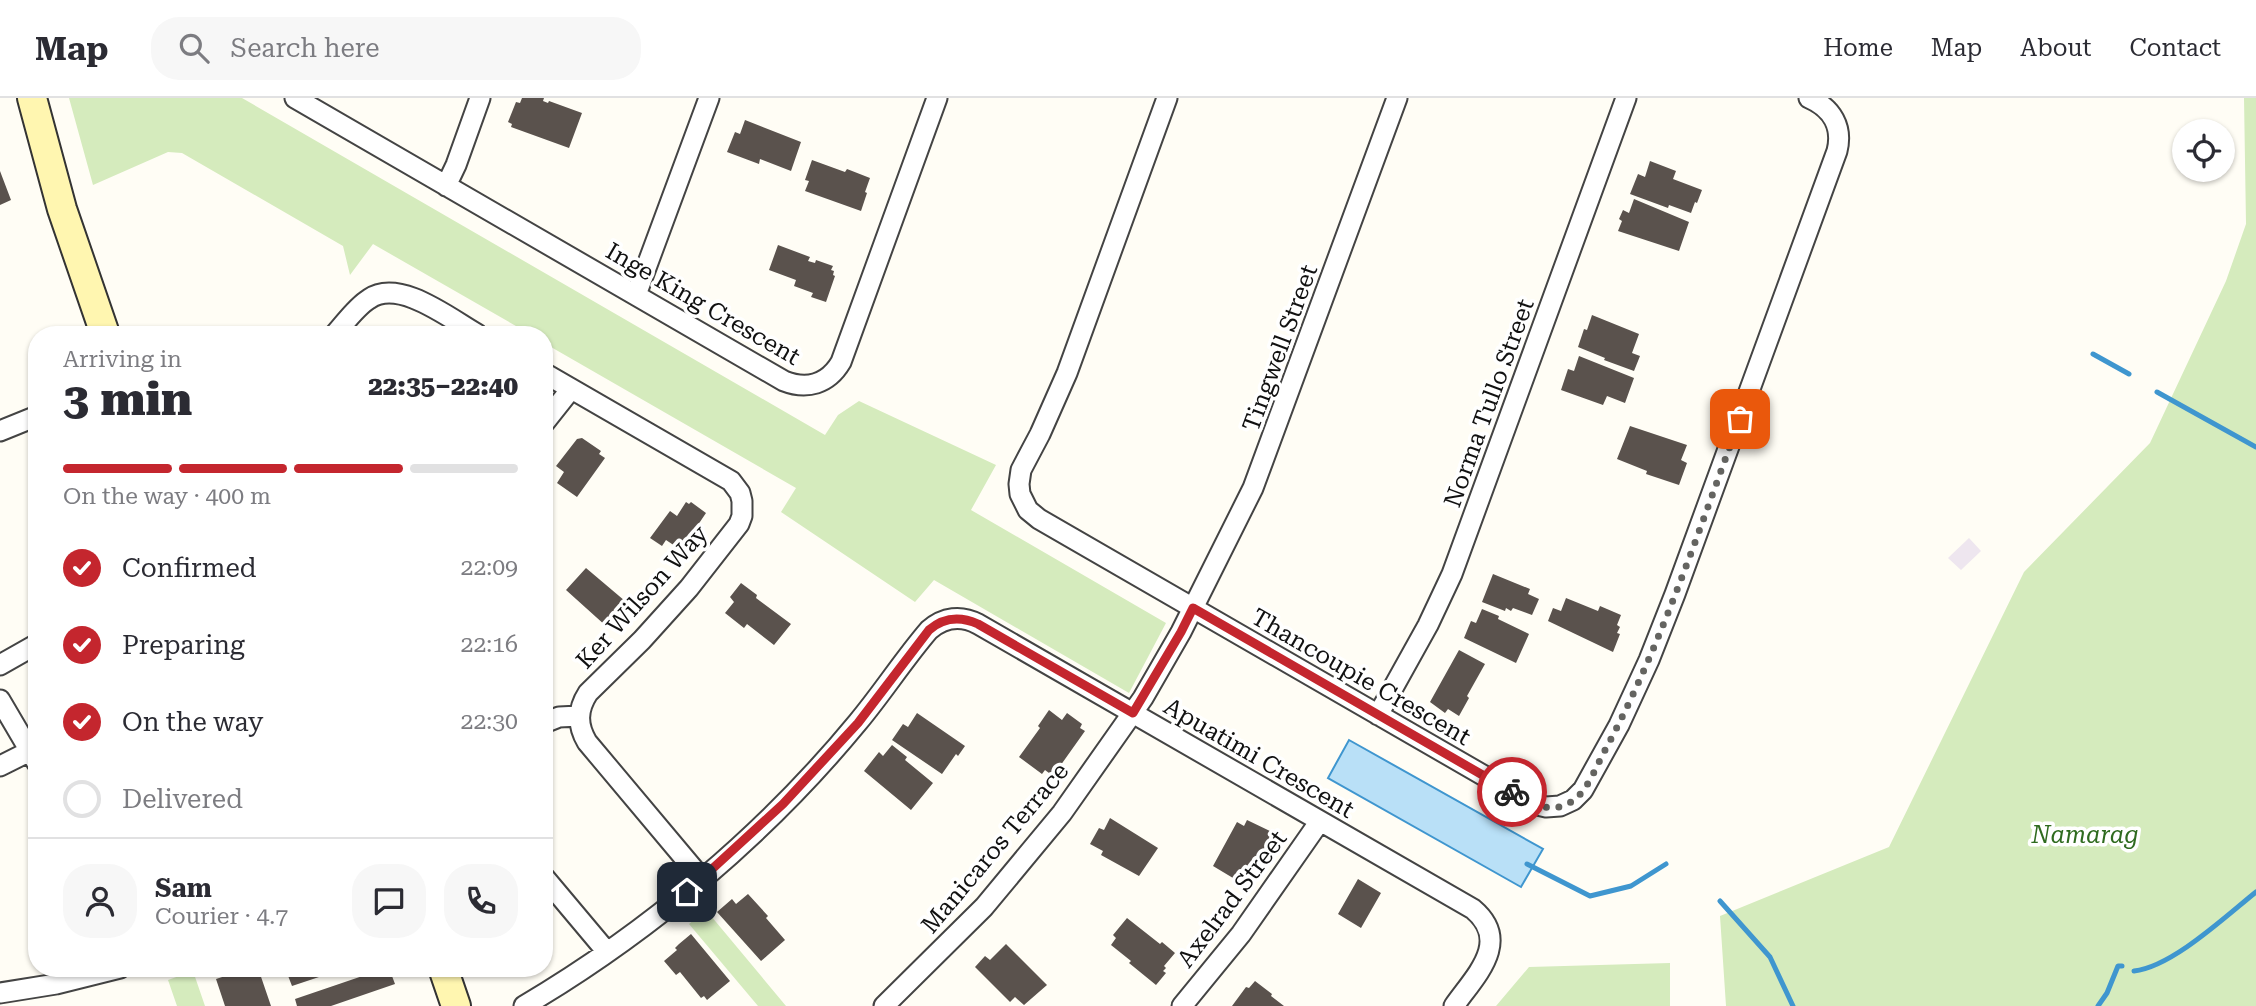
<!DOCTYPE html>
<html lang="en">
<head>
<meta charset="utf-8">
<style>
	:root { --surface:#fff; --page:#f7f7f7; --text:#2b2b33; --muted:#7c7c81; --line:#e1e1e2; --accent:#c4262e }
	body { margin:0; font-family:"Roboto Serif",serif; background:var(--page); color:var(--text); height:100vh; display:flex; flex-direction:column; font-size:26px; white-space:nowrap }
	* { box-sizing:border-box; margin:0 }
	p { font-size:23px; color:var(--muted) }
	.icon { flex:none; width:38px; height:38px; fill:none; stroke:currentColor; stroke-width:2; stroke-linecap:round; stroke-linejoin:round }
	.map { position:relative; flex:1; overflow:hidden }
	.drawer { position:absolute; left:28px; top:228px; width:525px; height:651px; display:flex; flex-direction:column; background:var(--surface); border-radius:28px; box-shadow:0 2px 5px #0004 }
	.drawer>* { flex:none }
	.controls { position:absolute; left:2172px; top:21px; display:grid; gap:14px }
	.controls a { display:grid; place-items:center; width:63px; height:63px; border-radius:50%; background:var(--surface); box-shadow:0 2px 5px #0004; font-size:35px }
	.pin { position:absolute; display:grid; place-items:center; width:60px; height:60px; color:#fff; margin:-30px; border-radius:14px; box-shadow:0 4px 10px #0006 }
	.courier { position:absolute; display:grid; place-items:center; width:70px; height:70px; margin:-35px; border:5px solid #c4262e; border-radius:50%; background:#fff; color:#222; box-shadow:0 2px 9px #0007 }
	.head em { font-style:normal; font-weight:800 }
	.head div { display:flex; flex-direction:column-reverse }
	.head { display:flex; align-items:center; justify-content:space-between; height:119px; padding:0 35px }
	h1 { font-size:46px; font-weight:800; line-height:52px }
	.bar { display:grid; grid-template-columns:repeat(4,1fr); gap:10px 7px; align-content:center; height:84px; padding:0 35px }
	.bar i { height:9px; border-radius:5px; background:var(--line) }
	.bar .selected { background:var(--accent) }
	.bar p { grid-column:span 4 }
	.line { display:flex; align-items:center; gap:18px; padding:0 35px; border-top:2px solid var(--line) }
	.line div { flex:1 }
	.round { display:grid; place-items:center; flex:none; width:74px; height:74px; border-radius:28px; background:var(--page) }
	ol { padding:0 35px; list-style:none }
	li { display:flex; align-items:center; gap:21px; height:77px }
	li p { margin-inline-start:auto }
	li .icon { padding:7px; border-radius:50%; background:var(--accent); color:#fff; stroke-width:4 }
	li:last-child { color:var(--muted) }
	li i { width:38px; height:38px; border:4px solid var(--line); border-radius:50% }
	header { display:flex; align-items:center; gap:42px; box-sizing:border-box; height:98px; padding:0 35px; background:var(--surface); border-bottom:2px solid var(--line) }
	header strong { font-size:33px }
	nav { display:flex; gap:38px; margin-inline-start:auto; font-size:24px }
	.search { width:490px; height:63px; background:var(--page); display:flex; align-items:center; gap:18px; box-sizing:border-box; padding:0 24px; border-radius:28px; color:var(--muted); font-size:26px }
	.map>svg:first-child { display:block }
</style>
</head>
<body>
<header>
<strong>Map</strong>
<div class="search"><svg class="icon" aria-label="search" viewBox="0 0 24 24"><circle cx="10" cy="10" r="6"/><path d="M15 15l6 6"/></svg>Search here</div>
<nav><a>Home</a><a>Map</a><a>About</a><a>Contact</a></nav>
</header>
<div class="map">
<svg width="2256" height="908" viewBox="0 0 2256 908">
	<rect width="100%" height="100%" fill="#fffdf5"/>
	<path fill="#eee6ef" d="M1969,440L1981,453L1961,472L1948,460Z"/>
	<path fill="#d5ebbd" d="M69,0H242L825,337L838,317L859,303L996,367L971,412L1166,525L1129,595L934,482L915,504L781,414L796,390L544,245V236H530L373,146L350,177L343,148L182,55L168,54L93,87Z
		M2244,0H2256V908H1726L1720,818L1889,749L2024,474L2150,345L2226,183L2246,126Z
		M706,812L786,908H758L689,826Z
		M1670,865V908H1496L1529,869Z
		M193,873L205,908H177L168,882Z"/>
	<path fill="#b9e0f7" stroke="#3f96cf" stroke-width="2" d="M1349,642L1543,751L1521,789L1328,680Z"/>
	<g fill="none" stroke-linecap="round" stroke-linejoin="round">
		<path stroke="#3f96cf" stroke-width="5" d="M2093,256L2129,276
			M2157,294L2256,349
			M1527,766L1590,798L1631,788L1666,766
			M1720,803L1770,859L1793,908
			M2134,873C2172,869 2226,818 2256,794
			M2098,908L2107,895L2118,868H2122"/>
	</g>
	<path fill="#5a524d" d="M522,0H544L543,3L548,5L549,3L582,15L569,50L511,29L512,26L508,24L516,4L520,5Z
		M745,22L801,44L791,73L760,61L759,66L727,54L735,34L740,36Z
		M812,62L845,74L847,71L870,80L865,94L867,95L861,113L805,93L809,83L805,82Z
		M1650,63L1676,73L1673,81L1702,92L1697,105L1695,104L1691,115L1669,107L1668,110L1630,96L1638,76L1645,79Z
		M0,73L11,102L0,107Z
		M1634,101L1689,124L1679,153L1618,133L1622,123L1619,121L1623,112L1629,115Z
		M778,147L810,159L808,163L815,165L816,162L833,168L831,172L834,173L833,177L835,178L826,204L811,199L813,195L794,188L796,182L769,172Z
		M1592,217L1639,236L1632,255L1640,258L1634,273L1604,262L1605,260L1578,249L1584,231L1587,232Z
		M1579,258L1634,280L1625,305L1607,298L1603,307L1561,292L1568,271L1574,273Z
		M1630,328L1687,347L1681,362L1687,365L1679,387L1646,376L1647,373L1617,361Z
		M582,340L601,353L599,356L605,360L577,399L557,385L564,374L556,368L577,341Z
		M686,404L689,406L691,404L706,415L681,452L666,442L662,448L650,440L670,413L677,418Z
		M586,470L625,503L615,514L617,516L606,528L566,492Z
		M1493,476L1530,491L1528,496L1539,501L1532,517L1513,510L1511,513L1506,510L1505,513L1482,504Z
		M741,485L757,497L756,500L791,526L774,547L747,526L744,530L725,515L734,504L730,499Z
		M1566,500L1598,513L1600,508L1621,517L1617,527L1620,529L1617,535L1620,536L1613,554L1548,523L1553,510L1561,513Z
		M1482,511L1499,518L1498,521L1529,536L1516,565L1464,540L1471,523L1476,525Z
		M1459,552L1485,566L1467,598L1469,600L1459,618L1448,611L1445,615L1430,604Z
		M1049,612L1062,622L1067,615L1082,626L1080,630L1085,633L1053,678L1045,672L1042,676L1019,659L1040,630L1038,628Z
		M917,615L965,648L958,658L956,656L942,676L892,642L903,626L908,629Z
		M892,647L907,659L905,662L933,685L911,712L864,673L879,654L883,658Z
		M1110,720L1158,750L1139,778L1101,757L1103,753L1090,746L1099,730L1104,732Z
		M1247,722L1276,736L1256,770L1253,768L1243,786L1213,768L1237,724L1244,728Z
		M1358,781L1381,795L1361,830L1338,816Z
		M748,796L768,818L766,820L785,842L761,863L717,814L732,801L736,806Z
		M1127,820L1160,846L1162,844L1175,855L1164,868L1166,870L1163,873L1166,875L1156,887L1129,865L1131,863L1111,847L1116,840L1113,837Z
		M691,836L730,883L707,902L704,898L701,900L680,874L676,877L664,863L677,852L675,850L679,846Z
		M1006,846L1047,887L1024,907L1015,899L1010,904L975,869L985,858L990,862Z
		M250,870H258L271,908H225L216,881Z
		M285,870H346L292,888Z
		M386,870H389L395,886L331,908H297L295,901Z
		M1255,883L1272,896L1271,898L1284,908H1232L1246,889L1249,890Z"/>
	<g fill="none" stroke-linecap="round" stroke-linejoin="round">
		<g stroke="#444" stroke-width="23">
			<path id="street" d="M295,0L784,283C807,292 828,286 841,264L937,0
				M1167,0L1067,275L1040,336L1021,372L1019,386L1020,396L1028,412L1039,421L1533,706L1546,709L1560,708L1573,702L1583,692L1619,627L1649,562L1675,496L1837,53C1843,29 1832,10 1809,0
				M446,88L456,67L480,0
				M636,197L709,0
				M335,236C345,225 356,209 369,201C399,180 449,220 477,236
				M544,275L731,383L740,395L742,403V418L739,426L689,490L642,542L588,595C577,612 577,627 587,644L702,781
				M544,325L571,291
				M0,333L37,318
				M0,567L37,546
				M0,602L37,665
				M1378,617L1428,527L1452,476L1626,0
				M544,625L559,619L579,618
				M0,668L30,653
				M544,779L607,854
				M0,895L56,886L120,870
				M524,908C649,834 765,737 858,624C883,594 904,561 929,532C944,519 961,517 978,526L1473,811C1512,844 1475,878 1454,908
				M884,908L984,809L1062,715L1143,600L1181,534L1253,390L1397,0
				M1182,908L1241,836L1320,723"/>
		</g>
		<g stroke="#333" stroke-width="32">
			<path id="secondary" d="M32,0L62,111L105,236
				M443,870L456,908"/>
		</g>
		<use href="#street" stroke="#fff" stroke-width="19"/>
		<use href="#secondary" stroke="#fff6b0" stroke-width="28"/>
	</g>
	<g fill="none" stroke-linecap="round" stroke-linejoin="round">
		<path stroke="#646461" stroke-width="7" stroke-dasharray="0 12.6" d="M1512,694C1531,705 1550,717 1571,704C1587,694 1595,671 1603,656C1661,549 1698,434 1740,321"/>
		<path stroke="#c4262e" stroke-width="9" d="M687,794L783,706L858,625L929,532C944,519 960,518 978,526L1133,615L1181,534L1193,510L1512,694"/>
	</g>
	<g text-anchor="middle" dominant-baseline="central" stroke-width="7" stroke-linejoin="round" paint-order="stroke">
		<g font-size="24" fill="#111" stroke="#fff">
			<text transform="translate(703 206) rotate(30)">Inge King Crescent</text>
			<text transform="translate(1280 250) rotate(-70)">Tingwell Street</text>
			<text transform="translate(1489 305) rotate(-70)">Norma Tullo Street</text>
			<text transform="translate(642 499) rotate(-48)">Ker Wilson Way</text>
			<text transform="translate(1361 579) rotate(30)">Thancoupie Crescent</text>
			<text transform="translate(1259 660) rotate(30)">Apuatimi Crescent</text>
			<text transform="translate(995 750) rotate(-50)">Manicaros Terrace</text>
			<text transform="translate(1232 801) rotate(-53)">Axelrad Street</text>
		</g>
		<g font-size="24" font-style="italic" fill="#2f6b1f" stroke="#fff">
			<text x="2085" y="737">Namarag</text>
		</g>
	</g>
</svg>
<div class="controls">
<a><svg class="icon" aria-label="locate" viewBox="0 0 24 24"><circle cx="12" cy="12" r="6"/><path d="M12 2v4M12 18v4M2 12h4M18 12h4"/></svg></a>
</div>
<div class="pin" style="left:1740px;top:321px;background:#ea580c"><svg class="icon" aria-label="bag" viewBox="0 0 24 24"><path d="M5 8h14l-1 12H6zM9 8a3 3 0 0 1 6 0"/></svg></div>
<div class="pin" style="left:687px;top:794px;background:#1f2937"><svg class="icon" aria-label="home" viewBox="0 0 24 24"><path d="M3 11l9-7 9 7M6 9v11h12V9"/></svg></div>
<div class="courier" style="left:1512px;top:694px"><svg class="icon" aria-label="bike" viewBox="0 0 24 24"><circle cx="6" cy="16" r="4"/><circle cx="18" cy="16" r="4"/><path d="M6 16l4-8h5l3 8M10 8l3 8H6M13 5h3"/></svg></div>
<section class="drawer">
<div class="head"><div><h1>3 min</h1><p>Arriving in</p></div><em>22:35–22:40</em></div>
<div class="bar"><i class="selected"></i><i class="selected"></i><i class="selected"></i><i></i><p>On the way · 400 m</p></div>
<ol>
<li><svg class="icon" aria-label="check" viewBox="0 0 24 24"><path d="M5 12l5 5 9-10"/></svg>Confirmed<p>22:09</p></li>
<li><svg class="icon" aria-label="check" viewBox="0 0 24 24"><path d="M5 12l5 5 9-10"/></svg>Preparing<p>22:16</p></li>
<li><svg class="icon" aria-label="check" viewBox="0 0 24 24"><path d="M5 12l5 5 9-10"/></svg>On the way<p>22:30</p></li>
<li><i></i>Delivered</li>
</ol>
<div class="line" style="height:126px"><a class="round"><svg class="icon" aria-label="person" viewBox="0 0 24 24"><circle cx="12" cy="8" r="4"/><path d="M4 21q1-7 8-7t8 7"/></svg></a><div><b>Sam</b><p>Courier · 4.7</p></div><a class="round"><svg class="icon" aria-label="chat" viewBox="0 0 24 24"><path d="M4 5h16v11H9l-5 4z"/></svg></a><a class="round"><svg class="icon" aria-label="phone" viewBox="0 0 24 24"><path d="M5 4h4l2 5-3 2q2 4 5 5l2-3 5 2v4C11 20 4 13 5 4z"/></svg></a></div>
</section>
</div>
</body>
</html>
